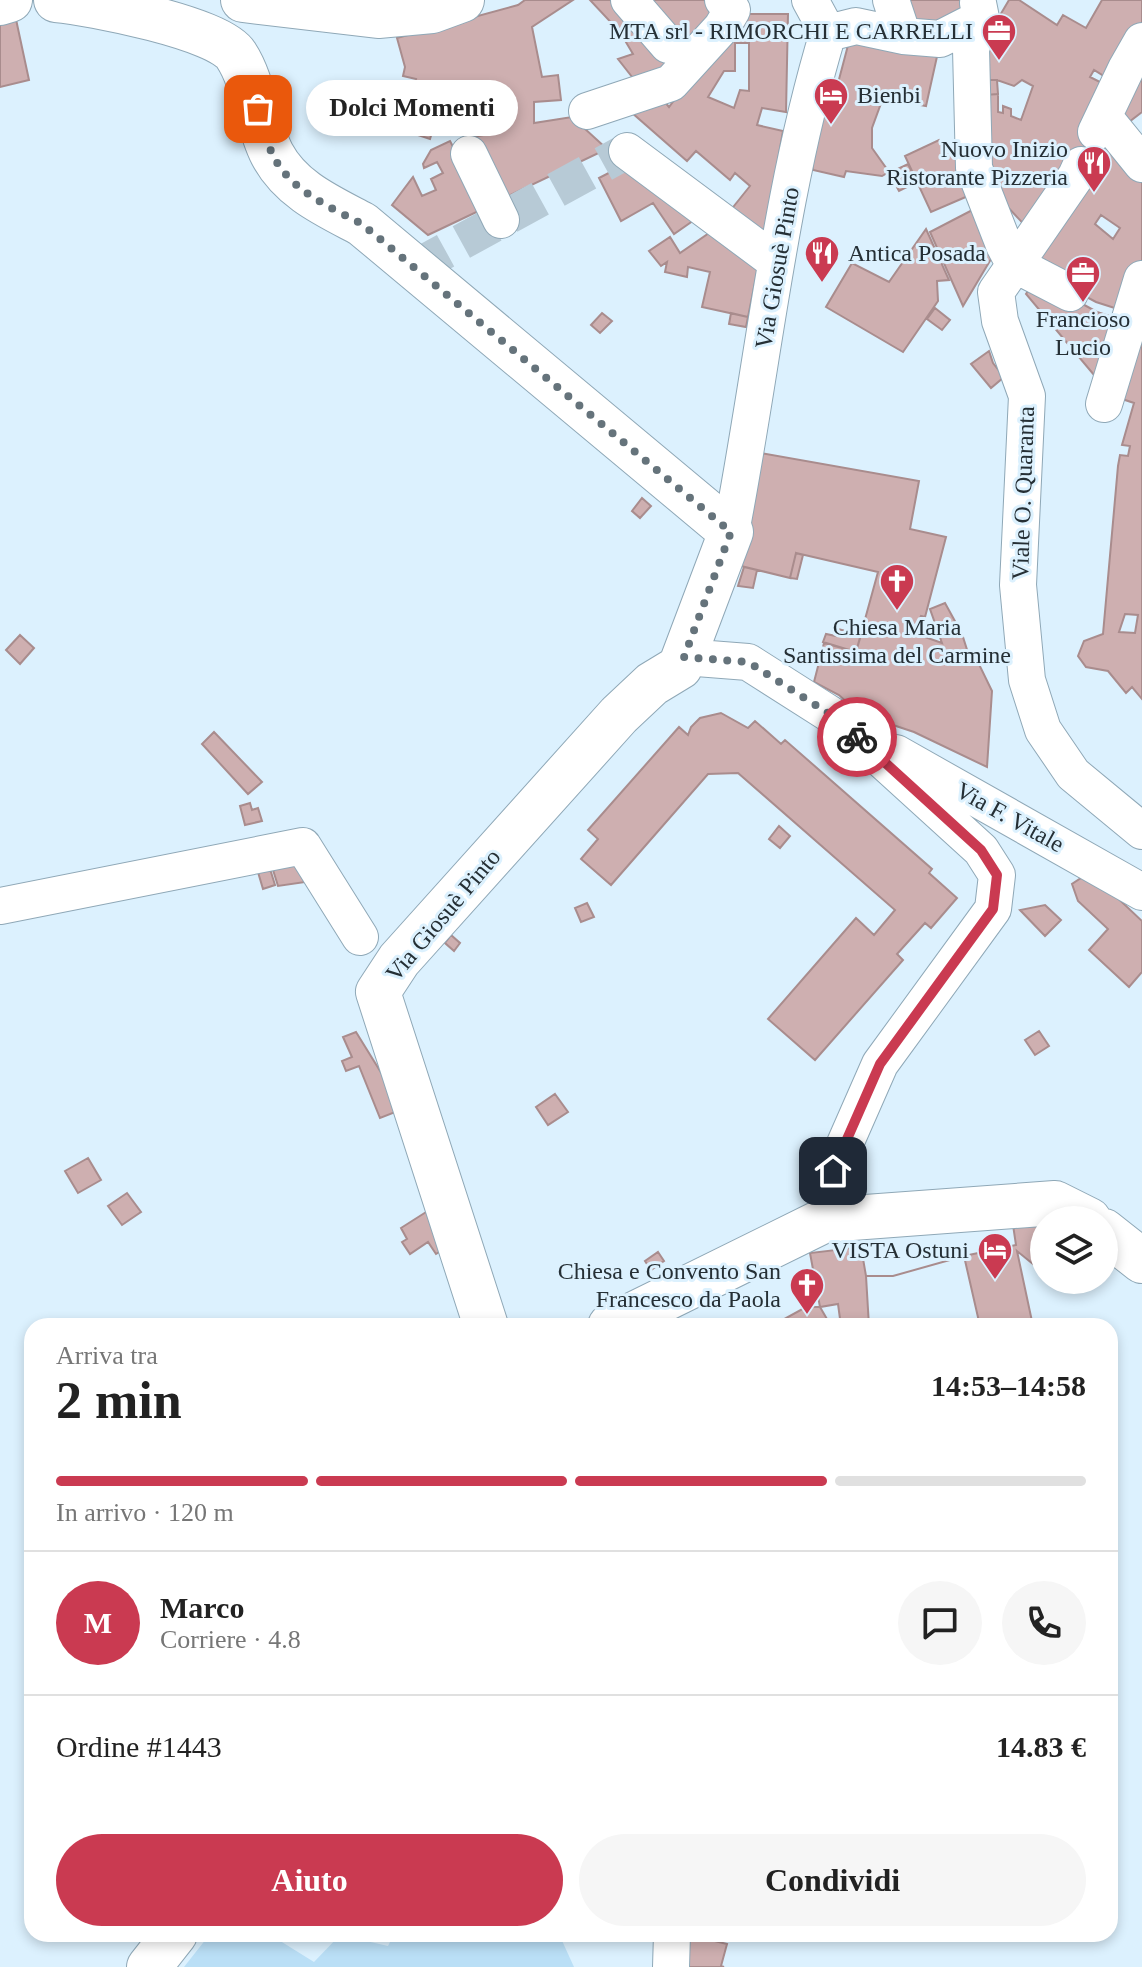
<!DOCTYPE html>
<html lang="it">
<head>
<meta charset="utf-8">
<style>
	:root { --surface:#fff; --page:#f6f6f6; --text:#222; --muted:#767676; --line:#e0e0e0; --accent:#ca3a51 }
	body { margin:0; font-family:"Times New Roman",serif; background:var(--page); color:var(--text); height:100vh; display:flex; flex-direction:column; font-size:30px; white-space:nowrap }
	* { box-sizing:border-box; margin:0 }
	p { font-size:26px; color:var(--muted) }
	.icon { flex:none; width:44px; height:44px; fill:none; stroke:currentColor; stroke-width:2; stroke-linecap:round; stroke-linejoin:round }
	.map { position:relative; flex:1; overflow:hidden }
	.panel { position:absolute; left:24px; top:1318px; width:1094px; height:624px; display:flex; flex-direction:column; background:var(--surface); border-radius:24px; box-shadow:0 4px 12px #0003 }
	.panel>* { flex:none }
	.tools { position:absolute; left:1030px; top:1206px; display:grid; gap:16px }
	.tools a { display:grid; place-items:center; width:88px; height:88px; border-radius:50%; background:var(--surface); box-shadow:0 4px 12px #0003; font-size:40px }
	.pin { position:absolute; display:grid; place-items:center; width:68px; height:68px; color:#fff; margin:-34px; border-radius:16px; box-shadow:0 4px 12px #0006 }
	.courier { position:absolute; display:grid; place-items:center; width:80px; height:80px; margin:-40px; border:6px solid #ca3a51; border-radius:50%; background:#fff; color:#222; box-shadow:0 2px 10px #0007 }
	.bubble { position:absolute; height:56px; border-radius:28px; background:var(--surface); box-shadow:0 4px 12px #0003; font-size:26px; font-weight:700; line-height:56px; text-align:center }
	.overview em { font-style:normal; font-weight:700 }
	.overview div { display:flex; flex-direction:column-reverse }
	.overview { display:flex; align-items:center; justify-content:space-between; height:136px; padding:0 32px }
	h1 { font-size:52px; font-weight:700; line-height:60px }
	.bar { display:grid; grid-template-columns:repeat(4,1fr); gap:12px 8px; align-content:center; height:96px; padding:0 32px }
	.bar i { height:10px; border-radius:6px; background:var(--line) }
	.bar .selected { background:var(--accent) }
	.bar p { grid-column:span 4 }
	.line { display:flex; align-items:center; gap:20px; padding:0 32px; border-top:2px solid var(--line) }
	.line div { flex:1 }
	.round { display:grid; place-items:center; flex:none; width:84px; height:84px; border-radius:42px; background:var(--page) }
	.primary-button { display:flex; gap:16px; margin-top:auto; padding:16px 32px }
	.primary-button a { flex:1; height:92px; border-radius:48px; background:var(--accent); color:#fff; font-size:32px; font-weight:700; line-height:92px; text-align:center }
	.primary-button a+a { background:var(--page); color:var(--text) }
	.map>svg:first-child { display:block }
</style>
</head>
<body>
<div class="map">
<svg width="1142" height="1967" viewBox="0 0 1142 1967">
	<rect width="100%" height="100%" fill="#dcf1fe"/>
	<path fill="#badff6" d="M210,1934H269L314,1962L340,1935L388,1946L394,1934H559L574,1967H184Z"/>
	<path fill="#ceafb0" stroke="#a98c8d" stroke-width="2" fill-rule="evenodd" d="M525,0H573L532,27L542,77L558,75L561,100L534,102V123L572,117L607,149L500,200L469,138L498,132L495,105L482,106L481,89L453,83L446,111L439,109L430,139L400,129L416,79L403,76L405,67L397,38L518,5Z
		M590,0H620L676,65L640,87L618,59L633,54L620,32Z
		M641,0H711L715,5L688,54Z
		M897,0H969L970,11L918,33Z
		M1009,0H1019L1057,25L1063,15L1086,28L1102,0H1142V30L1112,81L1094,70L1090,77L1100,82L1142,173V267L1127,312L1096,302L1042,273L1039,280L1097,312L1122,320L1105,388L1026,294L1036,279L1032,233L1003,202L987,163L985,95L998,94V112L1003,113V106L1011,109V116L1021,120L1033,86L1022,80L1014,86L997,80H983L986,39ZM1101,215L1120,228L1113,239L1095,224Z
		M14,10L29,80L0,87V13Z
		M737,14H788L786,112L762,108L757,125L783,131L765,236L730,211L750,186L735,173L730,180L696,151L687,161L623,105L660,96L669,107ZM735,43H749V91L740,90L734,108L708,97L724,71H735Z
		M851,34L938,52L926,106L883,98L872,128V148L889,172L882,176L846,171L844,177L813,170L812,166L821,121L837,87Z
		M1142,53V112L1125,125L1113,109Z
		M983,80H997L998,94L985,95Z
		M939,140L944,150L953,146L968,181V196L931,212L905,156Z
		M450,141L485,208L428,235L392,205L413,177L422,196L436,190L431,179L443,173L437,162L424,168L423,164L431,150Z
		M628,163L697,218L674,234L653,203L621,221L599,178Z
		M908,164L917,182L899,191L889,173Z
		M982,205L997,249L963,306L930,232Z
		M926,229L949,280L937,281L938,301L903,352L826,307L852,263L889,282Z
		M712,231L758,268L748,317L702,307L710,272L688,267L687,277L665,272L667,262L661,266L649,251L670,237L680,253Z
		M1142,297V699L1132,687L1126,693L1108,671L1086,667L1078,656L1084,641L1103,634L1118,466L1120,455L1128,456L1130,446L1122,445L1134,403L1113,396Z
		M935,308L950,320L942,330L927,319Z
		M602,313L612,321L600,333L591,325Z
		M731,313L748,317L746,327L729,324Z
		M989,351L993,363L1004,377L991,388L971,364Z
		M761,453L919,481L910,529L946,537L925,617L921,616L919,620L924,621L919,635L942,643L930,609L945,603L962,634L970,659L976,658L992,691L987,767L914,732L860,714L839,695L814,682L824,643L856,652L878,572L796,553L790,578L741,566Z
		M642,498L651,506L640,518L632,511Z
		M796,553L803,555L797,579L790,578Z
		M744,567L757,570L753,588L738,586Z
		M1125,614L1138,615L1135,633L1119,632Z
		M838,629L861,635L856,652L823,642L826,634L836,636Z
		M20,635L34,648L20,664L6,650Z
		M721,713L748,728L755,721L781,744L785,740L932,869L929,873L957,898L931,928L925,923L897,954L903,960L815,1060L768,1019L856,918L874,935L895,910L738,773L708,774L611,885L581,859L598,839L588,830L679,727L688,735L691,727L700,718Z
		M214,732L262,782L248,794L202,744Z
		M250,803L252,810L258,808L262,821L245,825L240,806Z
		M779,826L790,836L780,848L769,839Z
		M295,850L312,881L278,886L269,857Z
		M267,859L275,885L263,889L255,862Z
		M1090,872L1142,921V972L1129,987L1089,950L1108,929L1078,901L1072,884Z
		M587,903L594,917L581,922L575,908Z
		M1045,905L1061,920L1045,936L1020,910Z
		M451,935L460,943L454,951L445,943Z
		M1039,1031L1049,1046L1035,1055L1025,1040Z
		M356,1032L385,1079L398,1111L380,1118L359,1066L346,1071L342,1061L352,1057L343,1037Z
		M555,1094L568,1112L548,1125L536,1107Z
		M88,1158L101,1180L78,1193L65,1171Z
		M127,1193L141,1212L122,1225L108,1206Z
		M434,1207L444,1249L436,1254L428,1242L410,1254L402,1242L407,1239L401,1228Z
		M1044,1223V1273L1017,1251L1033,1326H841L838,1304L820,1307L810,1253L861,1247L866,1276H893L964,1256L1016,1245L1013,1225Z
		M658,1252L664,1261L651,1270L645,1261Z
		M964,1256L980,1326H869L866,1276H893Z
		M806,1307H820L831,1326H775L777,1323Z
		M686,1934L727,1944L721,1966L724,1967H684Z"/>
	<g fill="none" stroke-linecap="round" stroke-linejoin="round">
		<path stroke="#b7cad6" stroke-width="36" stroke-dasharray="36 18" stroke-linecap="butt" d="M414,268L627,151"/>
		<g stroke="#8fa8b7" stroke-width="38">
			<path id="street" d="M629,0L668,45
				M810,0L828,33
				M891,0L903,36
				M978,3L981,18L971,49L974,168L1004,245L1014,264
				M587,111L671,83L722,27L732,10L723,0
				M1104,117L1142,164
				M1096,132L1126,69L1142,41
				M627,151L776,262
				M469,154L501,220
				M1081,165L1076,176L996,292L1000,321L1027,396L1018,585L1027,680L1043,730L1073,774L1142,831
				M1014,264L1070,293
				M1104,404L1142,279
				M731,532C763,366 779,195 828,33L856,26L903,36L940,39L981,18
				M684,657L748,662L836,718L981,850L997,875L993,909L880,1064L833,1171L825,1220
				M896,753L1142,892
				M0,906L303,846L360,937
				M671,1967L672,1934"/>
		</g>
		<g stroke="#8fa8b7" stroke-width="46">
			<path id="secondary" d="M56,0C90,3 219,28 236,55C255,84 256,123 272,154C291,190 328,206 362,224L731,532L680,667L652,684L619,715L399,960L378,992L486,1326
				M243,0L378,16L432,11L462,0
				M0,3L10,0
				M1104,1231L1142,1261
				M610,1326L825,1220L1055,1203L1089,1220
				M149,1967L175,1934"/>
		</g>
		<use href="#street" stroke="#fff" stroke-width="36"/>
		<use href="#secondary" stroke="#fff" stroke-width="44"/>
	</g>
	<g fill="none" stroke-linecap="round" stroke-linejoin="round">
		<path stroke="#65737b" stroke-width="8" stroke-dasharray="0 14.4" d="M258,109C262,123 265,138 271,151C287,189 328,206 362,224L731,532L684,657L748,662L836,718L857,737"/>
		<path stroke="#ca3a51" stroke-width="10" d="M833,1171L880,1064L993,909L997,875L981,850L857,737"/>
	</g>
	<defs>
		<g id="office-pin" transform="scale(1.8)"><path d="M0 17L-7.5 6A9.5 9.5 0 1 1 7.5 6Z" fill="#ca3a51" stroke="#dcf1fe"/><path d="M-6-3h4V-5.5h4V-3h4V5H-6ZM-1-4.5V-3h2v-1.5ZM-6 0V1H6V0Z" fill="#fff"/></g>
		<g id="hotel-pin" transform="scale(1.8)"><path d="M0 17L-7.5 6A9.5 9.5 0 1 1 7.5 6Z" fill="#ca3a51" stroke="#dcf1fe"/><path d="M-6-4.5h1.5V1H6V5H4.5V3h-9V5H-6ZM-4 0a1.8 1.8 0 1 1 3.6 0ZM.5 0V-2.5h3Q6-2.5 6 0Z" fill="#fff"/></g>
		<g id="restaurant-pin" transform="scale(1.8)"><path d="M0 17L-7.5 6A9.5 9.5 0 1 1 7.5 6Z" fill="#ca3a51" stroke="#dcf1fe"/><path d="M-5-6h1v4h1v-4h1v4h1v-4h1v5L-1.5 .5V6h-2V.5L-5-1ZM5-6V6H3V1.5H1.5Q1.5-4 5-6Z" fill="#fff"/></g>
		<g id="church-pin" transform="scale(1.8)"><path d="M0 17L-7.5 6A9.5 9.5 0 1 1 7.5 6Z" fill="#ca3a51" stroke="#dcf1fe"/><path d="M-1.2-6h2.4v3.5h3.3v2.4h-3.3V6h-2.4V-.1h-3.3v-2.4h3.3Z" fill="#fff"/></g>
	</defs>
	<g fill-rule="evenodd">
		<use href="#office-pin" x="999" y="31"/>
		<use href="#hotel-pin" x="831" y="95"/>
		<use href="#restaurant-pin" x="1094" y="163"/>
		<use href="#restaurant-pin" x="822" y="253"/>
		<use href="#office-pin" x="1083" y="273"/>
		<use href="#church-pin" x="897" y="581"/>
		<use href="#hotel-pin" x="995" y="1250"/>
		<use href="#church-pin" x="807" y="1285"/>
	</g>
	<g text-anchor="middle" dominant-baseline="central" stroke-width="6" stroke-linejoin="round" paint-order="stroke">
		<g font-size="24" fill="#252f35" stroke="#dcf1fe" text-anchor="end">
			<text x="973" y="31">MTA srl - RIMORCHI E CARRELLI</text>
			<text x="857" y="95" text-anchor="start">Bienbi</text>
			<text x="1068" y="149">Nuovo Inizio<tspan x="1068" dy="28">Ristorante Pizzeria</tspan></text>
			<text x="848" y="253" text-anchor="start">Antica Posada</text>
			<text x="1083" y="319" text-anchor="middle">Francioso<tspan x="1083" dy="28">Lucio</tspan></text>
			<text x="897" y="627" text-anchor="middle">Chiesa Maria<tspan x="897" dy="28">Santissima del Carmine</tspan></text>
			<text x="969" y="1250">VISTA Ostuni</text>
			<text x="781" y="1271">Chiesa e Convento San<tspan x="781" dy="28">Francesco da Paola</tspan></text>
		</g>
		<g font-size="24" fill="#252f35" stroke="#dcf1fe">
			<text transform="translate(777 268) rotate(-80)">Via Giosuè Pinto</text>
			<text transform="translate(1023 493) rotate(-88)">Viale O. Quaranta</text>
			<text transform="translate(1010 817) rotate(29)">Via F. Vitale</text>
			<text transform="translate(443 915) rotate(-50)">Via Giosuè Pinto</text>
		</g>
	</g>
</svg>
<div class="tools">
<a><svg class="icon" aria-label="layers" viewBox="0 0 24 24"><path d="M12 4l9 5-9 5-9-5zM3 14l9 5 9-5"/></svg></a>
</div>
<div class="pin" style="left:258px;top:109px;background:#ea580c"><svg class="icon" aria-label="bag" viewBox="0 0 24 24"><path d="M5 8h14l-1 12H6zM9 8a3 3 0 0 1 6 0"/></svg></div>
<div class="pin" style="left:833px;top:1171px;background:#1f2937"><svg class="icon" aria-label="home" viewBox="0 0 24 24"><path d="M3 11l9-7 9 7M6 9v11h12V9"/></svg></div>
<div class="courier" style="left:857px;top:737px"><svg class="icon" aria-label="bike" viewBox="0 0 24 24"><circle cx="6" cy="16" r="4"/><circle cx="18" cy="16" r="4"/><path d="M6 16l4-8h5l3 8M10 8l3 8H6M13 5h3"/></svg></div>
<div class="bubble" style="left:306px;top:80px;width:212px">Dolci Momenti</div>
<section class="panel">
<div class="overview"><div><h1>2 min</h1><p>Arriva tra</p></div><em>14:53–14:58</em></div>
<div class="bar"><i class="selected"></i><i class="selected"></i><i class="selected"></i><i></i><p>In arrivo · 120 m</p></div>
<div class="line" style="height:144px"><b class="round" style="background:var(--accent);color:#fff">M</b><div><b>Marco</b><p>Corriere · 4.8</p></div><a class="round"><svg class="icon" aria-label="chat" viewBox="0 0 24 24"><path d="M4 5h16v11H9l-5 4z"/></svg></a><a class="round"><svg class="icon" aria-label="phone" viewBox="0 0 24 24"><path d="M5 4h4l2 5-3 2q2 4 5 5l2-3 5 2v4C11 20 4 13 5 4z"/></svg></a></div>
<div class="line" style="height:104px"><div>Ordine #1443</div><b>14.83 €</b></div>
<div class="primary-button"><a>Aiuto</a><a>Condividi</a></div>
</section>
</div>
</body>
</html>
